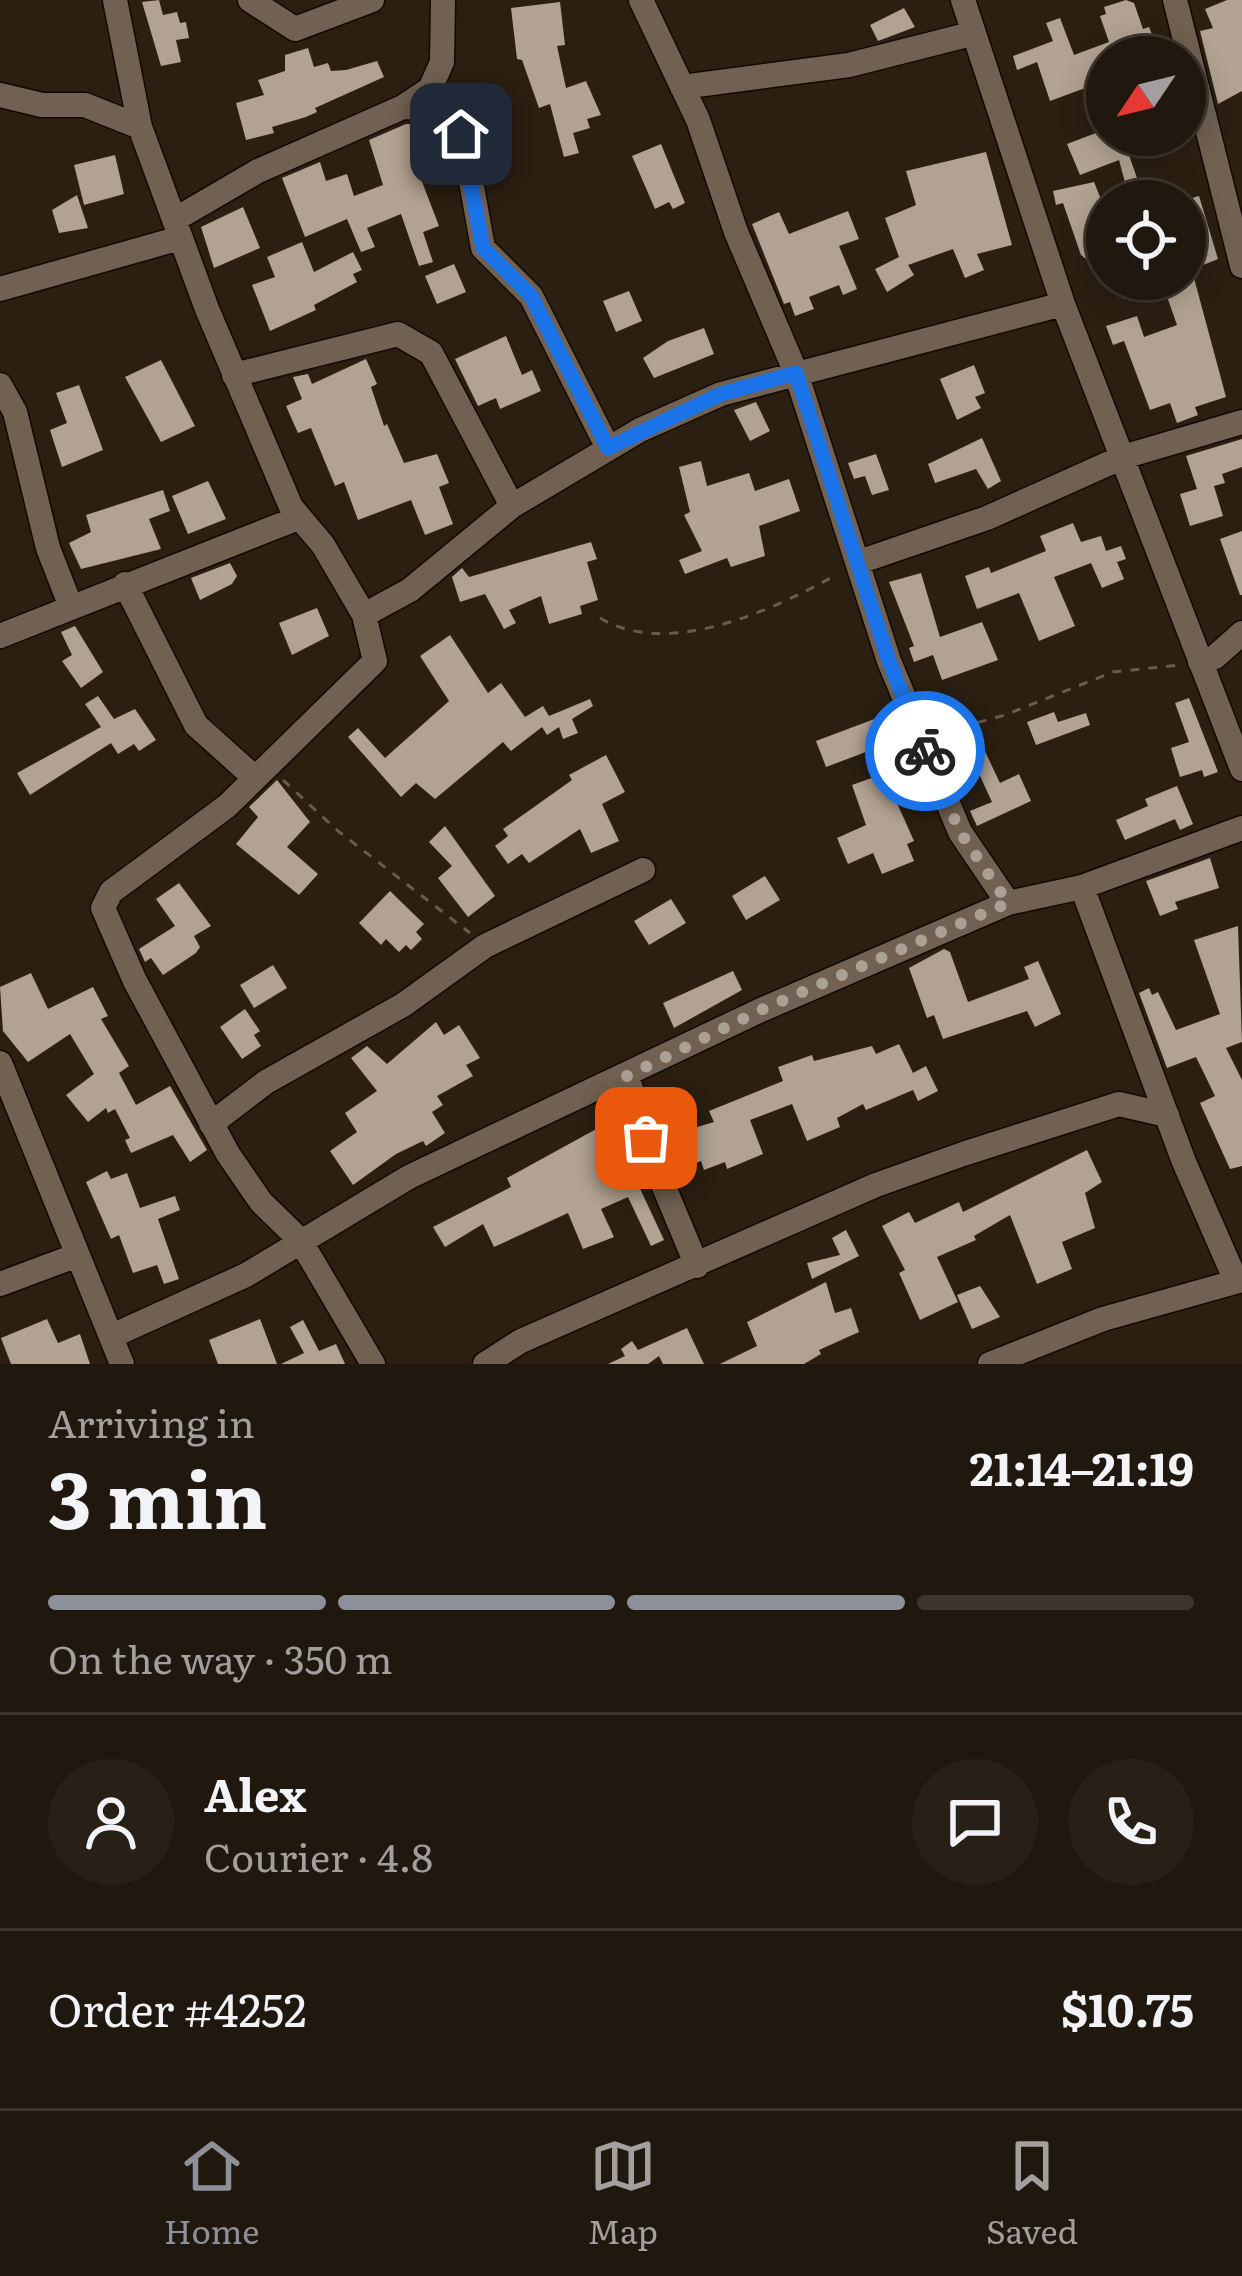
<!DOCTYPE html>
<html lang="en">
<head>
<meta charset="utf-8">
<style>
	:root { --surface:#20170e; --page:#282017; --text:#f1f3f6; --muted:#a29f9e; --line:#3d362e; --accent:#8c9099 }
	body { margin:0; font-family:Literata,serif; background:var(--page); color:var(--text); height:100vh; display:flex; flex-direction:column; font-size:45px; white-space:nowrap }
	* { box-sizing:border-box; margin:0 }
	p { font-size:39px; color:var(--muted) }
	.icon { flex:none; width:66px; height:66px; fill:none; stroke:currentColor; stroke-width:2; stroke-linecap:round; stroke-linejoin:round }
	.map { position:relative; height:1364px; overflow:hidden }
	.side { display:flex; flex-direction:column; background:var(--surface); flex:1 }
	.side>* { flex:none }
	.needle { width:78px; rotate:235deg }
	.tools { position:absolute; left:1086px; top:36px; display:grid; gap:24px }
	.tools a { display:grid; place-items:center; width:120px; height:120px; border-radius:50%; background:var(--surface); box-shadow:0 6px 30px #0003,0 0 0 3px var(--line); font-size:60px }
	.pin { position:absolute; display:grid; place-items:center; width:102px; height:102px; color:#fff; margin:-51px; border-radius:24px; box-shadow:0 6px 18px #0006 }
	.courier { position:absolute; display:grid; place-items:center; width:120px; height:120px; margin:-60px; border:9px solid #1a73e8; border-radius:50%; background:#fff; color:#222; box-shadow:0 3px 15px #0007 }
	.headline em { font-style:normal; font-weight:700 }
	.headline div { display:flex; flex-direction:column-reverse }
	.headline { display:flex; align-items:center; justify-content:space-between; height:204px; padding:0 48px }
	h1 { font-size:78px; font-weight:700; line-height:90px }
	.bar { display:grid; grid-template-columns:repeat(4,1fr); gap:18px 12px; align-content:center; height:144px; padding:0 48px }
	.bar i { height:15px; border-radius:9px; background:var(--line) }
	.bar .current { background:var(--accent) }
	.bar p { grid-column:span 4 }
	.line { display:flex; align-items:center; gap:30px; padding:0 48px; border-top:3px solid var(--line) }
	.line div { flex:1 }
	.round { display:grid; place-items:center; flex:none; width:126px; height:126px; border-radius:63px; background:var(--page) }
	.menu { display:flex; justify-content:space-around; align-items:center; height:168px; border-top:3px solid var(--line); background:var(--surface); font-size:33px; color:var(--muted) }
	.menu a { display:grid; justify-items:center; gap:6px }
	.menu .current { color:var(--accent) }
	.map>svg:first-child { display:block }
</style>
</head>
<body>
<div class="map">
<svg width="1242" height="1364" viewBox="0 0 1242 1364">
	<rect width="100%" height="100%" fill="#2b1f12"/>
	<path fill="#b1a291" d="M159,0L163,15L177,12L180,23L186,22L189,38L176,40L181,62L161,66L142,2Z
		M1126,0L1134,3L1143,29L1149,27L1161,57H1107V135H1122L1145,201H1130L1119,160L1080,175L1067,144L1104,130L1088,87L1050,101L1037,62L1017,70L1013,56L1053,41L1046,23L1060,18L1074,55L1109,42L1100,16L1106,14L1104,7Z
		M1227,0H1242V91L1218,104L1200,31L1213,28L1205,9Z
		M560,2L565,45L557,46L566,88L586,81L601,115L587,119L590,128L573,133L579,153L564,157L550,104L539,108L522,60L517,59L511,8Z
		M904,8L915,27L878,41L870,25Z
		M308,48L314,67L328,63L331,71L346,70L377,61L384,77L315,108L317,112L306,117L272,127L274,133L246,140L236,103L264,95L258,80L285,71V55Z
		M406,124L438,125L449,151L416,166L439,226L423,232L433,262L419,266L401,214L367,228L375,247L361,252L347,219L305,237L282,178L320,162L326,181L347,174L354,196L383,185L369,140Z
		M661,144L685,203L673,209L669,202L655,209L632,156Z
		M986,152L1012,245L977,254L984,270L965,278L953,249L908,265L914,275L887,292L875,269L899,257L885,218L916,205L906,171Z
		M115,155L124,194L84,205L74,165Z
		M1094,182L1107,214V254L1090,262L1081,255L1063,203L1056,205L1053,191Z
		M77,195L88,228L59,233L52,210Z
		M1199,196L1218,259L1191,270L1185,256V200Z
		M243,207L260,248L214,268L201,227Z
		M848,211L859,239L839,246L857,289L843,295L839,285L809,297L814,309L795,316L790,302L784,304L752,224L779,212L789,234Z
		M302,242L314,272L353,252L362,270L353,274L357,282L314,305L316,310L270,331L252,285L275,277L267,257Z
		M454,264L466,292L437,304L425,276Z
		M1194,278L1226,397L1195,407L1198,415L1177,423L1170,403L1150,410L1124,341L1113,345L1106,326L1137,316L1144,337L1177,325L1164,288Z
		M629,291L642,321L616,332L603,301Z
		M704,328L714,354L654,378L643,358L668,341Z
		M506,336L522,375L532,370L541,391L500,409L496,398L478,406L455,359Z
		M366,359L377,384L371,387L384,426L387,424L404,463L437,454L449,483L439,487L453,524L425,535L411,500L358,520L344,482L335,486L311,428L298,433L286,406L302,399L293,377L308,374L312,384Z
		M161,360L195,426L161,442L125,377Z
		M974,365L985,393L975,397L981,408L957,420L940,379Z
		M79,385L103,450L62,467L50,430L67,423L56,393Z
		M756,402L770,431L750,441L734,410Z
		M982,438L1001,481L988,489L976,469L935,483L928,464Z
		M1242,439V467L1222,474L1225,483L1214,486L1223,516L1190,526L1180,494L1197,489L1186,456Z
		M876,454L889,490L872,495L865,476L854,479L848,463Z
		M701,461L707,486L749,473L755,491L789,479L800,511L759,526L765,556L731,567L727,558L685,574L679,560L702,551L684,515L690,512L679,467Z
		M208,481L226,519L188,534L172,496Z
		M163,490L170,511L149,519L161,549L81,569L69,543L91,532L86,515Z
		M1073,523L1081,542L1101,536L1106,551L1121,546L1126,559L1117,562L1124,579L1102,588L1091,563L1054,577L1075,626L1039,641L1019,593L977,609L965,576L989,567L991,573L1046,551L1040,536Z
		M1242,531V595H1240L1220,539Z
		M591,542L597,559L587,562L598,600L580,606L582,614L549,624L541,596L509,610L516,623L504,629L485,594L460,602L452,577L462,568L469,577Z
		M230,563L237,576L232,584L200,600L191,578Z
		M921,573L940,637L982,622L998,660L942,680L933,655L914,662L909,648L914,646L889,582Z
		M317,608L329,636L292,655L279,623Z
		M75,626L103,672L81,688L62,661L72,655L61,632Z
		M450,635L488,693L501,683L525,717L543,706L549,716L590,699L593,706L572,719L578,733L563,739L559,727L547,735L542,727L511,751L503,742L435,799L416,783L401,797L348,737L358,728L385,758L449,701L420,656Z
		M98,696L114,719L135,709L156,740L139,751L134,744L118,754L111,743L30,795L17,773L101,727L85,704Z
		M1189,698L1218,772L1204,777L1202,770L1180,777L1171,748L1189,742L1175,703Z
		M1054,712L1058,722L1086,713L1090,725L1036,745L1027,722Z
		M885,715L895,741L826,767L816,741Z
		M981,743L1000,783L1019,774L1031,801L977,826L970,811L992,802L975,765L956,773L949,757Z
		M606,755L625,792L602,804L619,841L591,853L580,829L529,863L522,854L508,864L495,846L508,836L503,829L572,780L569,775Z
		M897,769L908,799L897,803L914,841L907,844L914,861L882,874L873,853L848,864L837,838L866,825L852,785Z
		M277,780L310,822L287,847L318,874L299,895L236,844L258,817L249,807Z
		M1177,786L1193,824L1180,830L1175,819L1125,840L1116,820L1148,806L1145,799Z
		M445,826L495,896L468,917L438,878L452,866L429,842Z
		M1210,858L1219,888L1175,902L1178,909L1160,916L1146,881Z
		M765,876L780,900L746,920L732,896Z
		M179,883L211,926L194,936L200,947L196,953L163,975L151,958L145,962L139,949L175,926L156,899Z
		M390,891L424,924L416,932L422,939L411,950L406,945L399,952L386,939L381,945L359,923Z
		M671,899L686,923L649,945L634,921Z
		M1238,926L1242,1042L1226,1048L1242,1080V1166L1230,1169L1200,1103L1215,1096L1196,1057L1167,1068L1139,993L1149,988L1152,995L1158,992L1176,1030L1220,1014L1194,940Z
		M944,949L950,952L968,1002L1029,979L1024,967L1038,961L1061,1014L1035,1027L1027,1011L943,1039L934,1015L927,1018L909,968Z
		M273,965L287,988L254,1008L240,985Z
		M733,971L742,990L674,1028L663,1003Z
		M31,973L48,1009L93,987L108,1016L101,1019L129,1066L119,1073L136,1105L170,1086L207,1150L190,1162L173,1135L131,1153L125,1140L130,1138L115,1109L108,1113L106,1108L88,1122L66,1095L94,1074L70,1034L28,1062L3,1031L0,987Z
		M245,1009L260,1031L254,1035L261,1046L242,1059L220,1027Z
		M436,1022L444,1035L459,1025L480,1058L466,1065L473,1076L437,1096L443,1105L432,1112L445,1133L426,1146L423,1141L396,1154L353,1185L330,1151L357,1132L345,1113L377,1091L351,1058L367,1046L387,1064Z
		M899,1044L913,1073L926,1066L938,1091L918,1101L913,1090L866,1110L863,1104L837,1118L840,1127L807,1141L792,1104L750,1120L763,1154L727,1169L725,1162L704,1170L701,1161L675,1171L670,1135L714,1122L709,1111L783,1081L778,1067L812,1055L814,1061L872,1046L876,1054Z
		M609,1122L664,1240L651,1246L628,1197L601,1209L614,1237L583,1249L568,1213L494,1247L483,1224L445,1247L433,1227L511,1187L507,1178Z
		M1087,1150L1102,1182L1085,1193L1095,1228L1062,1242L1072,1269L1037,1284L1010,1215L974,1236L976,1240L937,1257L958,1302L920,1320L899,1273L905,1270L882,1226L909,1212L915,1223L959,1202L963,1212Z
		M107,1171L111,1179L127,1173L140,1208L175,1196L180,1210L158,1219L179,1279L164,1284L157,1265L133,1273L119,1235L111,1239L86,1182Z
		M846,1230L859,1256L812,1279L807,1263L840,1255L832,1238Z
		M826,1282L835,1313L851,1308L859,1332L819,1350L821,1354L804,1364H720L757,1346L747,1322Z
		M980,1286L1000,1317L972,1329L957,1295Z
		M47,1319L58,1343L80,1334L90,1364H11L1,1338Z
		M260,1319L277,1364H218L209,1340Z
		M303,1320L319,1351L336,1344L345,1364H281L304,1353L290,1327Z
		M687,1328L704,1364H663L659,1356L648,1364H608L625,1356L621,1349L632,1341L638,1350Z"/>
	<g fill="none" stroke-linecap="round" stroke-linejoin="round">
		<g stroke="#130901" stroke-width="27">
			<path id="minor" d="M115,0L140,127L207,309L291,507L323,545L364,615L375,661L227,806L111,892L103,908L135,981L228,1154L261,1202L300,1240L373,1364
				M250,0L295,29L372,0
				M641,0L698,120L736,232L796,373L889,661L960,832L1008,903
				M963,0L1063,304L1242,769
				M1175,0L1242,266
				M682,87L849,65L971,34
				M0,95L42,105H85L140,127
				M403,107L445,109L457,121L465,148L483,248L531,296L608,448
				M174,220L258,171L403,107L430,89L442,62L443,0
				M0,289L180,238
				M234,375L398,334L431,353L512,506
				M0,385L15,412L48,548L71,607
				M859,562L987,518L1123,457L1242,422
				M125,584L196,725L255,778
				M364,615L410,590L512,506L640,430L721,394L1063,304
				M0,636L298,518
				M1200,662L1215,657L1242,633
				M1082,887L1184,1162L1236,1281
				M0,1063L122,1364
				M627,1076L654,1163L697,1266
				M211,1124L266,1082L403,1005L485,946L643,870
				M0,1284L75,1256
				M112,1336L246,1275L409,1177L761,1010L1008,903L1082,887L1242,828
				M485,1364L521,1341L876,1185L963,1154L1119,1104L1167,1115
				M990,1364L1103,1319L1242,1280"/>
		</g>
		<path stroke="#675c50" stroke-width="3" stroke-dasharray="9 9" stroke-linecap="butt" d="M600,618C668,659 773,610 836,575
			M943,732L1005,715L1113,672L1180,665
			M283,780L338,831L470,933"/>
		<use href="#minor" stroke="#706152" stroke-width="24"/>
	</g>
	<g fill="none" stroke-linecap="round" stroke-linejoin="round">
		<path stroke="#aaa096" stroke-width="12" stroke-dasharray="0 21.6" d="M646,1138L627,1076L761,1010L1008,903L960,832L925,751"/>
		<path stroke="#1a73e8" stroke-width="15" d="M461,134L483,248L531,296L608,448L721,394L796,373L889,661L925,751"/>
	</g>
</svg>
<div class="tools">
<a><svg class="needle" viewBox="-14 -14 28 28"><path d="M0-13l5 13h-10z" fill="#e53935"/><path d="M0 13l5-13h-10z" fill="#a29f9e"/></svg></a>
<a><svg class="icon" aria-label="locate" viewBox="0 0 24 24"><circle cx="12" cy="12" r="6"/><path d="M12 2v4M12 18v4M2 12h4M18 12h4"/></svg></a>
</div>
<div class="pin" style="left:646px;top:1138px;background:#ea580c"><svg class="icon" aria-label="bag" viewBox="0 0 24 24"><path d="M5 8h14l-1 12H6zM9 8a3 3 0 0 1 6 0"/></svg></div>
<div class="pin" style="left:461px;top:134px;background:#1f2937"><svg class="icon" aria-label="home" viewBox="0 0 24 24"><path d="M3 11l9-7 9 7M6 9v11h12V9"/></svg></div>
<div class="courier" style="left:925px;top:751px"><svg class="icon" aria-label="bike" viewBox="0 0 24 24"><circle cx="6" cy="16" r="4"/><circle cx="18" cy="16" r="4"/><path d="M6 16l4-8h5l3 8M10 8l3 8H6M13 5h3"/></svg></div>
</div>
<section class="side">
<div class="headline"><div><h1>3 min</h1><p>Arriving in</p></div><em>21:14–21:19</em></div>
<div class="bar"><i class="current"></i><i class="current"></i><i class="current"></i><i></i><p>On the way · 350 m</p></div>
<div class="line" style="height:216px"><a class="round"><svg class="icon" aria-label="person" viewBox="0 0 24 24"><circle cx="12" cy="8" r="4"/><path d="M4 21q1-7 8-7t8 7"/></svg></a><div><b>Alex</b><p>Courier · 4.8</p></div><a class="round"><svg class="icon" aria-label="chat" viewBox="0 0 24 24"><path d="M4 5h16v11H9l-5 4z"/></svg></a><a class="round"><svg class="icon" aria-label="phone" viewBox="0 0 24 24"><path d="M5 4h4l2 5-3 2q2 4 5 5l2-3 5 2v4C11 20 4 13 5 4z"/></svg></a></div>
<div class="line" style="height:156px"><div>Order #4252</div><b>$10.75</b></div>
</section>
<nav class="menu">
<a class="current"><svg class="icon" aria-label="home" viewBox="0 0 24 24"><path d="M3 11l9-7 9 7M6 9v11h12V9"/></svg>Home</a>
<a><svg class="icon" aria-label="map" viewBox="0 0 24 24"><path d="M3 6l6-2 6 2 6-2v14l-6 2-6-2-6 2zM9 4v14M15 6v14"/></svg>Map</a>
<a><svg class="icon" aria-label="saved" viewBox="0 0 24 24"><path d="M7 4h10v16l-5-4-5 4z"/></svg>Saved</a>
</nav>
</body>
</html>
